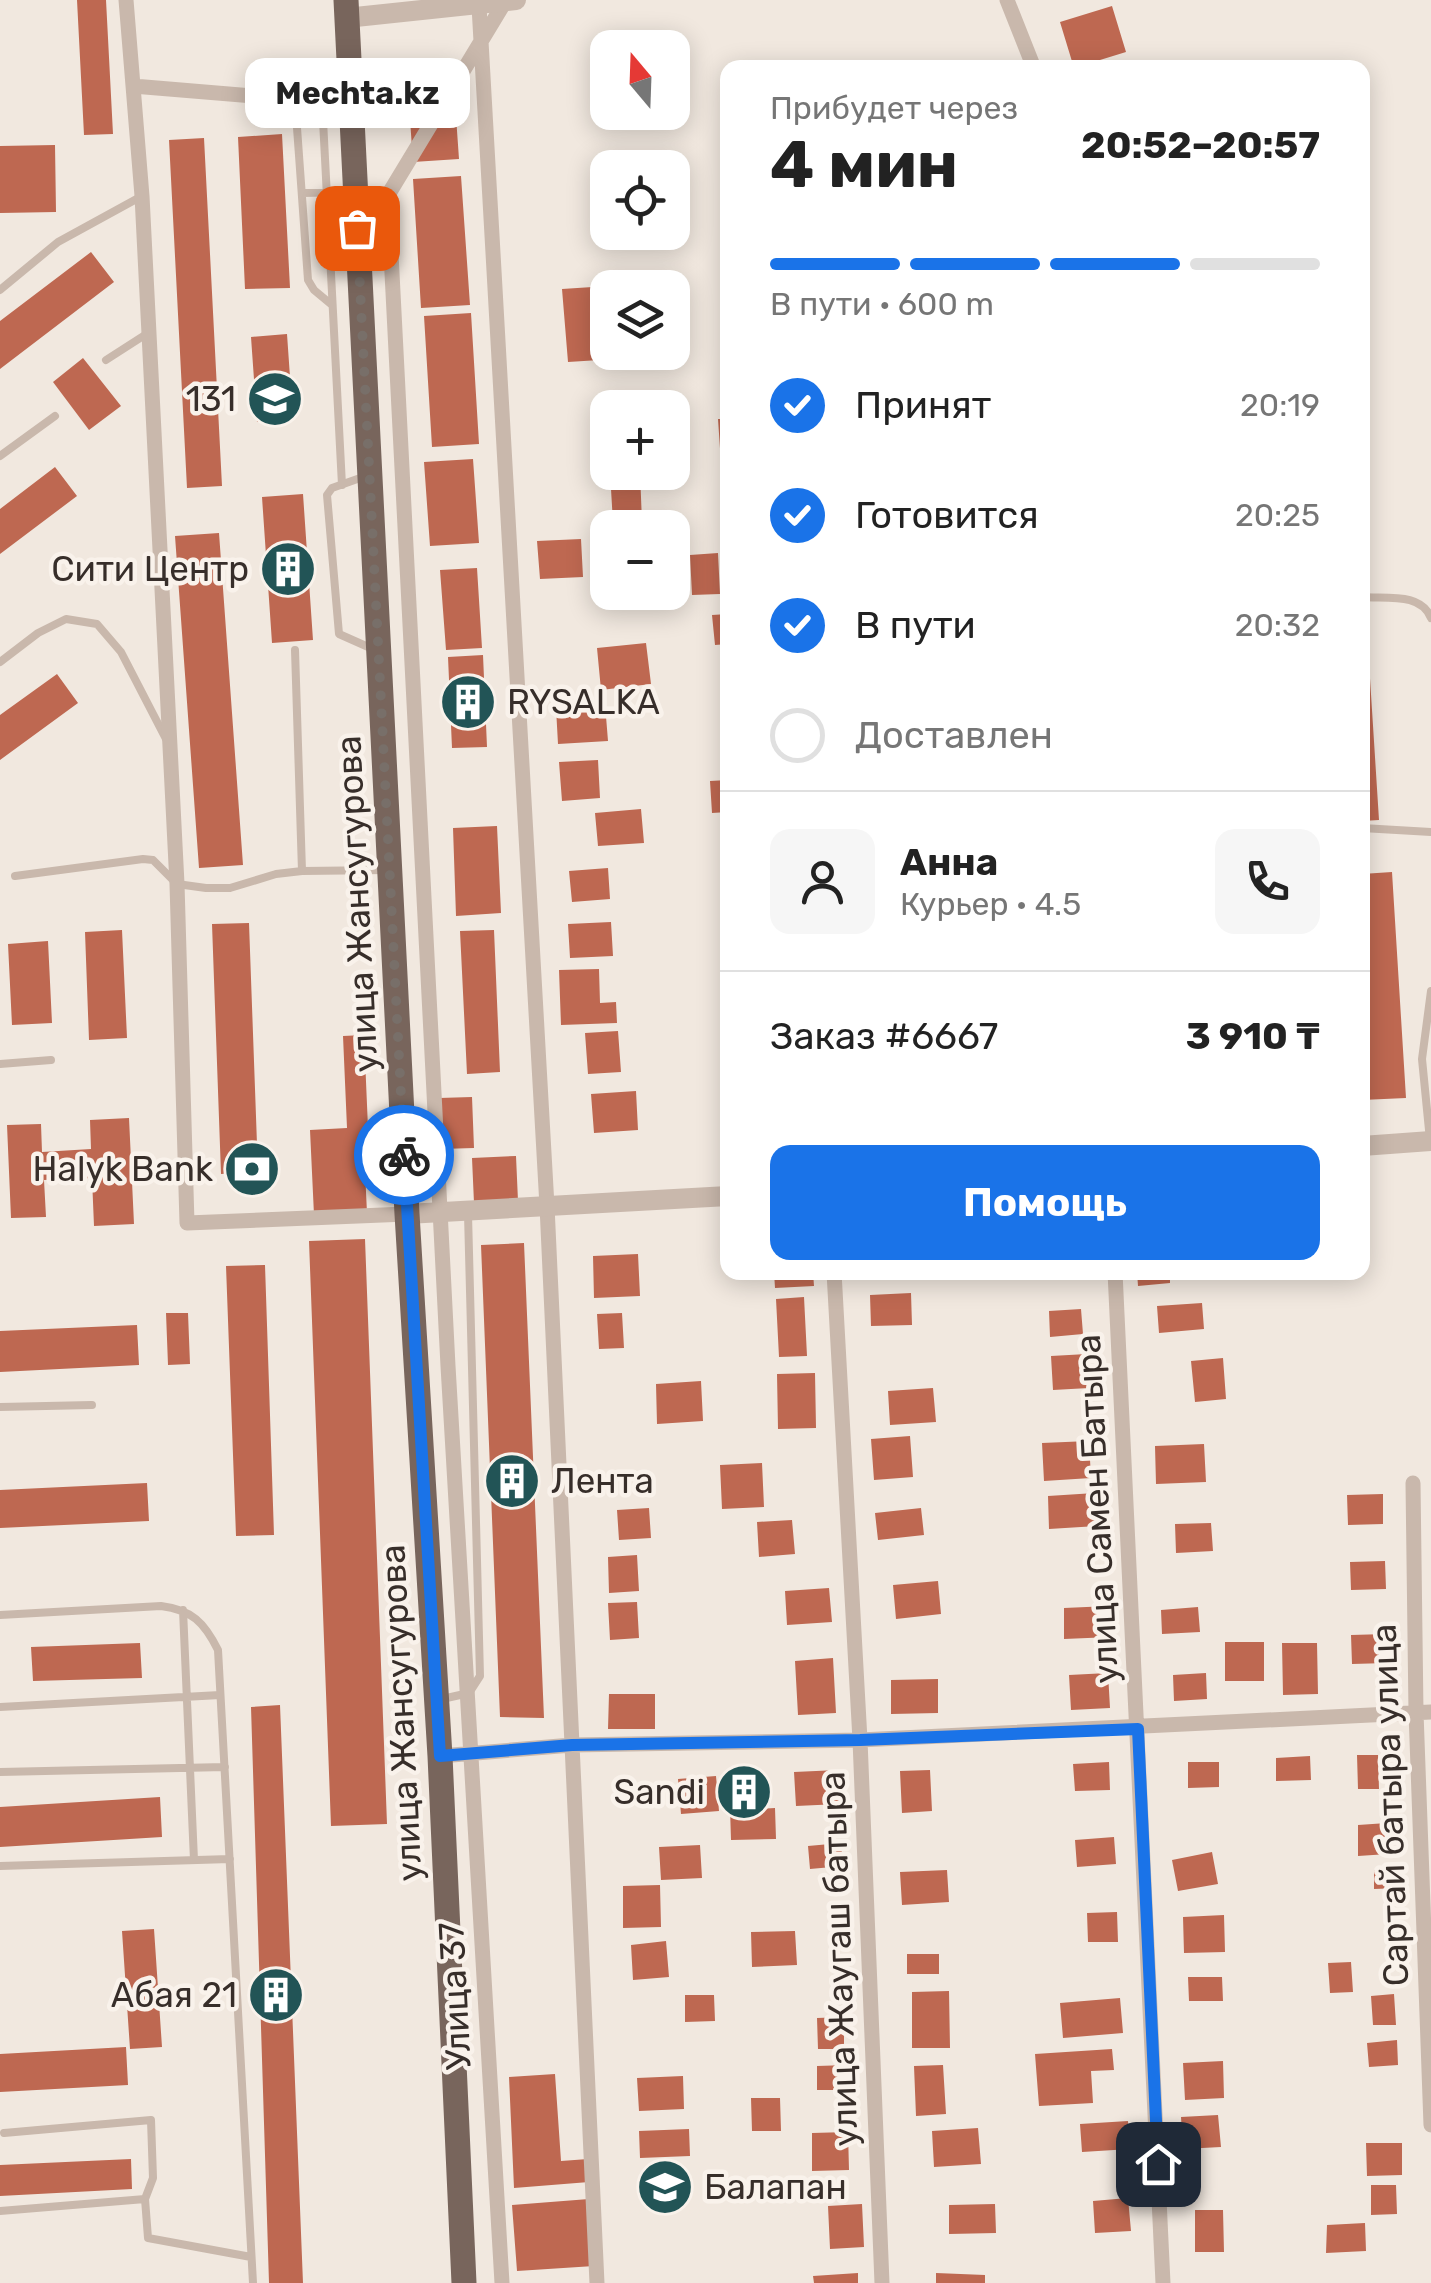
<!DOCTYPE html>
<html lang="ru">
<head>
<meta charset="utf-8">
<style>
	:root { --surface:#fff; --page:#f6f6f6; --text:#222; --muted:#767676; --line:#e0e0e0; --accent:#1a73e8 }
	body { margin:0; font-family:Rubik,sans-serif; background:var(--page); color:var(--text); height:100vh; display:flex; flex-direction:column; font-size:38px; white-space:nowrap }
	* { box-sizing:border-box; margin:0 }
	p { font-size:32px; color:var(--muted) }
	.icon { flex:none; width:55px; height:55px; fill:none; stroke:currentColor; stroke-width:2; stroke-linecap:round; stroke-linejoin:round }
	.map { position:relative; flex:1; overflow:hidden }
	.drawer { position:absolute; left:720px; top:60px; width:650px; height:1220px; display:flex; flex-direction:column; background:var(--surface); border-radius:20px; box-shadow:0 5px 25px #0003 }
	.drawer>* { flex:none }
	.needle { width:65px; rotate:341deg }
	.buttons { position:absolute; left:590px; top:30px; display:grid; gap:20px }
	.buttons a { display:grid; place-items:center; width:100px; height:100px; border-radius:20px; background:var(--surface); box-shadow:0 5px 25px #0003; font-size:50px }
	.pin { position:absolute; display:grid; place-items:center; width:85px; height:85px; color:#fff; margin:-42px; border-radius:20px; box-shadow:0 5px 15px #0006 }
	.courier { position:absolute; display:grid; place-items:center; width:100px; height:100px; margin:-50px; border:8px solid #1a73e8; border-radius:50%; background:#fff; color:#222; box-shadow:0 2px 12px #0007 }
	.bubble { position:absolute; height:70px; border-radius:20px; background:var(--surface); box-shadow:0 5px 25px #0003; font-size:32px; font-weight:700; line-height:70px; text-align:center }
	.overview em { font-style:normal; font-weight:700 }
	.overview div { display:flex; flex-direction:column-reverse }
	.overview { display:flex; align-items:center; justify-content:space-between; height:170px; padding:0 50px }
	h1 { font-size:65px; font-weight:700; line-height:75px }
	.bar { display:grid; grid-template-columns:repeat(4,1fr); gap:15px 10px; align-content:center; height:120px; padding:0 50px }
	.bar i { height:12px; border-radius:8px; background:var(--line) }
	.bar .current { background:var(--accent) }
	.bar p { grid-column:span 4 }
	.line { display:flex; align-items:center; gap:25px; padding:0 50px; border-top:2px solid var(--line) }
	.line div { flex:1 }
	.round { display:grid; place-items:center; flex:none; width:105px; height:105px; border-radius:20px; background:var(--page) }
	ol { padding:0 50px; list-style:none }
	li { display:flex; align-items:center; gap:30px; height:110px }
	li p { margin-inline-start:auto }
	li .icon { padding:10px; border-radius:50%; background:var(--accent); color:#fff; stroke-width:4 }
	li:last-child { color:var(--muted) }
	li i { width:55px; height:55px; border:5px solid var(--line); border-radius:50% }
	.button { display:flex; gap:20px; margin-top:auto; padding:20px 50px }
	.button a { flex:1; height:115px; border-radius:20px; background:var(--accent); color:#fff; font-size:40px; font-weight:700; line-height:115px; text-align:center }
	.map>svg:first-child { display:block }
</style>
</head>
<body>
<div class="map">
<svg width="1431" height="2283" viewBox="0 0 1431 2283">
	<rect width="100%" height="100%" fill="#f1e8df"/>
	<path fill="#be6851" d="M77,0H106L113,134L84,135Z
		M1112,6L1126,52L1074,68L1060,22Z
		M453,74L459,159L413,162L407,77Z
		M282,134L290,288L245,289L238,137Z
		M204,138L222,486L187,488L169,140Z
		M55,145L56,212L0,213V146Z
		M461,176L470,305L421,308L413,179Z
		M91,252L114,282L0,369V321Z
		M608,286V352H631V358L568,362L562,289Z
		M471,313L479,444L432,447L424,316Z
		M287,334L293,420L257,422L251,337Z
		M83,358L121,406L89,430L53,382Z
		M718,419H728V463H721Z
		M473,459L479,543L430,546L424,462Z
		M55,467L77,496L0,554V509Z
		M610,472H640L642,522L613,523Z
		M303,494L313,640L272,643L262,497Z
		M219,533L243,865L199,868L175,536Z
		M581,539L583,577L540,579L537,541Z
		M718,553L720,594L692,595L690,555Z
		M477,568L482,648L446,650L440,570Z
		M728,614V644L715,645L712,615Z
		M646,643L651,684L601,690L597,648Z
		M1368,647L1379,820L1362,821V648Z
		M483,655L487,747L452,748L448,657Z
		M57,674L78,703L0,760V715Z
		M605,704L608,741L558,744L556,708Z
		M598,760L600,798L562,801L559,762Z
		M728,780V812L712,813L710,781Z
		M641,809L644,843L598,846L595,813Z
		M497,826L501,913L456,916L453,828Z
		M608,868L610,899L572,902L569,871Z
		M1392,872L1406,1098L1362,1100V874Z
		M611,922L613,956L570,958L568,924Z
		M249,923L258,1172L221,1174L212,924Z
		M122,930L127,1038L89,1040L85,932Z
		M494,930L500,1072L467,1074L460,931Z
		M48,941L52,1023L12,1025L8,944Z
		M599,969L600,1003L616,1002L617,1023L561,1025L559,970Z
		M618,1031L621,1072L588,1074L585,1033Z
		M364,1035L368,1128H363L367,1213L314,1215L310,1130L347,1128L343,1036Z
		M636,1091L638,1130L594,1133L591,1094Z
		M472,1097L474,1148L441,1149L439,1098Z
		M129,1118L134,1224L94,1226L92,1178L44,1180L46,1217L11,1218L7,1125L41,1124L42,1152L91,1149L90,1120Z
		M516,1156L518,1201L474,1203L472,1158Z
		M365,1239L387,1824L331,1826L309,1241Z
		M524,1243L544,1718L500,1717L481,1245Z
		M638,1254L640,1296L594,1298L593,1256Z
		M265,1265L274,1535L236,1536L226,1266Z
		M774,1272H813L814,1286L775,1288Z
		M871,1272H911V1278L871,1280Z
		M1137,1272H1170V1283L1138,1286Z
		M911,1293L912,1325L871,1326L870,1295Z
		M804,1297L807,1356L779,1357L776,1299Z
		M1202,1303L1204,1329L1159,1333L1157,1306Z
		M1081,1309L1083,1334L1050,1337L1049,1311Z
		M166,1313H188L190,1364L168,1365Z
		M622,1313L624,1348L599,1349L597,1314Z
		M137,1325L139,1365L0,1372V1331Z
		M1087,1354L1089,1388L1053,1390L1051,1356Z
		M1223,1358L1226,1399L1195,1402L1191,1361Z
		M815,1373L816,1428L778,1429L777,1374Z
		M701,1381L703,1421L657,1424L656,1384Z
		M933,1388L936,1422L890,1425L888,1391Z
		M910,1436L913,1477L874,1480L871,1439Z
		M1089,1441L1091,1478L1044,1481L1042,1443Z
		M1204,1444L1206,1482L1156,1484L1155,1446Z
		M762,1463L764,1507L722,1509L720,1465Z
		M147,1483L149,1521L0,1528V1490Z
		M1095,1493L1097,1526L1049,1529L1048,1496Z
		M1383,1494V1524L1348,1525L1347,1495Z
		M649,1508L651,1538L619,1540L617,1510Z
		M921,1508L924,1535L878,1540L875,1513Z
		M792,1520L795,1554L759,1557L757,1522Z
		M1211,1523L1213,1551L1176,1553L1175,1524Z
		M637,1555L639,1591L609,1593L608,1557Z
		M1385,1561L1386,1589L1351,1590L1350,1562Z
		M938,1581L941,1614L896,1619L893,1585Z
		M829,1588L832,1622L787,1625L785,1591Z
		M637,1602L639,1638L610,1640L608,1603Z
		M1109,1606L1111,1637L1064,1639V1608Z
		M1198,1607L1200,1632L1162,1634L1161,1610Z
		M1386,1634L1387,1663L1352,1664L1351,1635Z
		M1225,1642H1264V1681H1225Z
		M140,1643L142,1678L33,1681L31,1647Z
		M1282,1643H1317L1318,1694L1283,1695Z
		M833,1658L836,1713L798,1715L795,1661Z
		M1108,1673L1110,1708L1071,1710L1069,1675Z
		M1206,1673L1207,1699L1174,1701L1173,1675Z
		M938,1679V1713L891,1714V1680Z
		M609,1694H655V1729H608Z
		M280,1705L303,2283H269L251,1707Z
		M1357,1755H1378L1379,1789H1358Z
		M1310,1756L1311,1780L1276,1781V1758Z
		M1109,1762L1110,1790L1075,1791L1073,1764Z
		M1188,1762H1219V1787L1188,1788Z
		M838,1770L839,1804L796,1806L794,1772Z
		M930,1770L932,1811L902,1813L900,1771Z
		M758,1775L760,1809L775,1808L776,1839L731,1840L729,1776Z
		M716,1776L719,1811L681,1814L678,1779Z
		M160,1797L162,1837L0,1847V1807Z
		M1387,1823L1388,1854L1358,1856V1825Z
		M1114,1837L1116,1864L1077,1867L1075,1840Z
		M841,1843L843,1866L810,1869L808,1846Z
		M700,1845L702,1878L661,1880L659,1847Z
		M1212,1852L1218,1884L1178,1891L1172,1860Z
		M1400,1868V1888L1374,1889V1870Z
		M947,1870L949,1902L902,1905L900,1872Z
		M660,1885L661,1927L623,1928V1886Z
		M1117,1912L1118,1942H1088L1087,1913Z
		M1224,1915L1225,1952L1184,1953L1183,1917Z
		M154,1929L162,2047L130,2049L122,1931Z
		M795,1931L797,1965L752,1967L751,1932Z
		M666,1941L669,1977L633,1980L631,1945Z
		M907,1954H939V1974H907Z
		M1351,1962L1353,1992L1330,1993L1328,1963Z
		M1188,1977H1222L1223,2001H1189Z
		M949,1991L950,2048H912V1992Z
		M1394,1994L1396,2025H1373L1371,1996Z
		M685,1995H714L715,2021L685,2022Z
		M1120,1998L1123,2033L1063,2038L1060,2003Z
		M844,2017V2049H818L817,2018Z
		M1397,2040L1398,2065L1369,2067L1367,2043Z
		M126,2047L128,2085L0,2092V2054Z
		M1112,2049L1114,2070L1091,2071L1093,2103L1039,2106L1035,2054Z
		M1223,2061L1224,2098L1185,2100L1183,2063Z
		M848,2065V2090H817V2066Z
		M943,2065L946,2114L916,2116L914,2066Z
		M555,2074L561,2161L588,2159L589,2182L514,2188L509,2077Z
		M683,2076L684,2109L639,2111L637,2078Z
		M751,2098H780L781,2131H752Z
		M1218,2115L1221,2147L1183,2149L1181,2117Z
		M1128,2121L1130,2149L1082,2152L1080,2124Z
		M978,2128L981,2164L934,2167L932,2131Z
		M689,2129L690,2156L640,2158L639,2131Z
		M848,2132L849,2170L812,2171V2133Z
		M1366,2143H1402V2175L1367,2176Z
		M131,2159L132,2189L0,2196V2165Z
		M1371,2185H1396L1397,2214L1371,2215Z
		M1128,2198L1131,2231L1095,2233L1093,2201Z
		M589,2199L594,2266L517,2271L512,2205Z
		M862,2204L864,2247L830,2249L828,2206Z
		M995,2204L996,2233L949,2234V2205Z
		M1195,2210H1223L1224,2252H1195Z
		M1365,2223L1366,2251L1326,2253L1327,2225Z
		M858,2273V2283H814L813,2276Z
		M936,2273L985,2275V2283H936Z"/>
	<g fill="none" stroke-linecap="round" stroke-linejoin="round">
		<path stroke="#c9b8ac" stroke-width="8" d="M295,100L308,280L314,290L332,305
			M322,101L342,485
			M302,193L352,192
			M0,290L58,242L142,196
			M106,360L148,333
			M0,456L55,416
			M363,477L332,488L327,495L339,634L375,650
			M1362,597C1386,599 1421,592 1431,618
			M295,650L302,871
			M0,662L38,633L66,619L97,624L121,652L166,739
			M1362,828L1431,832
			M15,876L143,859L153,860L177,884L206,888H230L276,874L302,871L387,870
			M0,1064L51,1060
			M1430,1140L1422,1059L1431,991
			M0,1407L92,1405
			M183,1610L194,1860
			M0,1615L161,1606C192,1610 204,1622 218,1650L253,2283
			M442,1699L469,1693L480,1676L468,1214
			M0,1707L220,1695
			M0,1772L225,1767
			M0,1866L230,1859
			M4,2133L151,2120L153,2178L145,2199
			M0,2211L145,2199L148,2238L251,2257"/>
		<path stroke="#c9b8ac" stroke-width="15" d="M126,0L142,196L177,884L187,1223L407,1214
			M1007,0L1034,68
			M479,6L547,1206L597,2283
			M133,86L351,104
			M834,1272L860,1740L882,2283
			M1115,1272L1163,2283
			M1413,1483L1416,1712L1431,2125
			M440,1756L572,1745L860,1740L1431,1712
			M502,2283L448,1366L388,195L506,0"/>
		<path stroke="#c9b8ac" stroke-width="20" d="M346,18L516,0
			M1362,1146L1431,1141
			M407,1214L728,1196"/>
		<path stroke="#78655c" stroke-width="25" d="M346,0L407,1214L440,1756L464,2283"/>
	</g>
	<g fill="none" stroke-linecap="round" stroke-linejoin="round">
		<path stroke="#786f69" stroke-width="10" stroke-dasharray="0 18" d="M357,228L404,1155"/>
		<path stroke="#1a73e8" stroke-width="12" d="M404,1155L440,1756L572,1745L860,1740L1138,1729L1158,2164"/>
	</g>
	<defs>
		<g id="school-disc" transform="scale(2.875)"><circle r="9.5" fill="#225456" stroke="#f9f2eb"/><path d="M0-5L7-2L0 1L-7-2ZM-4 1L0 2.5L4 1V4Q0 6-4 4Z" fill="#fff"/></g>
		<g id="building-disc" transform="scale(2.875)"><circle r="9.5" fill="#225456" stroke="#f9f2eb"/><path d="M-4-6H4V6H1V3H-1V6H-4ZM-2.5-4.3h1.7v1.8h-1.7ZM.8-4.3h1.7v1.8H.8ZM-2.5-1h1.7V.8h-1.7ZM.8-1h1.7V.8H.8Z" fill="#fff"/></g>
		<g id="bank-disc" transform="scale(2.875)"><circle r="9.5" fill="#225456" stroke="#f9f2eb"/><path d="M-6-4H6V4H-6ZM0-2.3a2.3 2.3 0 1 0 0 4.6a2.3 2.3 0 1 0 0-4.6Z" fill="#fff"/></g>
	</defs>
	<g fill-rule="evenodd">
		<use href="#school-disc" x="275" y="399"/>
		<use href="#building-disc" x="288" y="569"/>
		<use href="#building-disc" x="468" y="702"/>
		<use href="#bank-disc" x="252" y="1169"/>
		<use href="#building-disc" x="512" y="1481"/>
		<use href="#building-disc" x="744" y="1792"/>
		<use href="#building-disc" x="276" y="1995"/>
		<use href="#school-disc" x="665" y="2187"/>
	</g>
	<g text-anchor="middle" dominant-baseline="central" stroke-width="9" stroke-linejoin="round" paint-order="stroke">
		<g font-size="35" fill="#372e2a" stroke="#f9f2eb" text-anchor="end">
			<text x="236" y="399">131</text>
			<text x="249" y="569">Сити Центр</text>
			<text x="507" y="702" text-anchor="start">RYSALKA</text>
			<text x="213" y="1169">Halyk Bank</text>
			<text x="551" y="1481" text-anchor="start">Лента</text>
			<text x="705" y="1792">Sandi</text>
			<text x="237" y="1995">Абая 21</text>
			<text x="704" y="2187" text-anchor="start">Балапан</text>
		</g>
		<g font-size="35" fill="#372e2a" stroke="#f9f2eb">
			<text transform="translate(357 904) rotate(-93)">улица Жансугурова</text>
			<text transform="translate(1097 1509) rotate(-93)">улица Самен Батыра</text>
			<text transform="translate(401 1713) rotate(-93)">улица Жансугурова</text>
			<text transform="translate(1390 1805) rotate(-92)">Сартай батыра улица</text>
			<text transform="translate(839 1959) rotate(-92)">улица Жаугаш батыра</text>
			<text transform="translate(455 1996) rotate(-93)">Улица 37</text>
		</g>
	</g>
</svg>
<div class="buttons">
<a><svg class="needle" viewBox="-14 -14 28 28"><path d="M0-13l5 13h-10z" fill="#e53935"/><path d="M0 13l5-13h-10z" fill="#767676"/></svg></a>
<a><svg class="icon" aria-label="locate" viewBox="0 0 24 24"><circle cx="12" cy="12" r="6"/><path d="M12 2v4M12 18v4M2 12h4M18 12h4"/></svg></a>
<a><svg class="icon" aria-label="layers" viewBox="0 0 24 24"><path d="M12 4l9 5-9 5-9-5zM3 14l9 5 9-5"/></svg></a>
<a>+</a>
<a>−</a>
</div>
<div class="pin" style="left:357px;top:228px;background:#ea580c"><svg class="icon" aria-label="bag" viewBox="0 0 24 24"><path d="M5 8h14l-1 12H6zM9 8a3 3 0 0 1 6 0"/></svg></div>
<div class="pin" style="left:1158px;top:2164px;background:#1f2937"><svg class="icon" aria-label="home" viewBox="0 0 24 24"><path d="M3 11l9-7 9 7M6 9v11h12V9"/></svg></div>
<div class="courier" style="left:404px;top:1155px"><svg class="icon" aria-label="bike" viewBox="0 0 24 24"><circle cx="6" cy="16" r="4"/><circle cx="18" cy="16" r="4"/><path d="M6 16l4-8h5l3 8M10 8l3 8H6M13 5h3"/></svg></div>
<div class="bubble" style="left:245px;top:58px;width:225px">Mechta.kz</div>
<section class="drawer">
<div class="overview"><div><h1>4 мин</h1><p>Прибудет через</p></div><em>20:52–20:57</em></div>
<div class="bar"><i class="current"></i><i class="current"></i><i class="current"></i><i></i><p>В пути · 600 m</p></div>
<ol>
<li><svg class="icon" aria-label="check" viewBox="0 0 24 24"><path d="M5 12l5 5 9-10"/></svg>Принят<p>20:19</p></li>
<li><svg class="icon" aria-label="check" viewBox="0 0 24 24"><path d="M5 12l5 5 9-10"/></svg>Готовится<p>20:25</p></li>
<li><svg class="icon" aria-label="check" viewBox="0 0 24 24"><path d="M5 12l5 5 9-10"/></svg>В пути<p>20:32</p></li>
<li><i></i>Доставлен</li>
</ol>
<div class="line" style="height:180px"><a class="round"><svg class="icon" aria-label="person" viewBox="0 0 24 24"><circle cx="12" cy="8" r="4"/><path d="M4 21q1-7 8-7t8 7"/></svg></a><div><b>Анна</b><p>Курьер · 4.5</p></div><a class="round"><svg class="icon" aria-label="phone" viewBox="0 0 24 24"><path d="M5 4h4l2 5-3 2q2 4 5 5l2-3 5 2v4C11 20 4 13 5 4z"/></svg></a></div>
<div class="line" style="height:130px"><div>Заказ #6667</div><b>3 910 ₸</b></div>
<div class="button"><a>Помощь</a></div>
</section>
</div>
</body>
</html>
